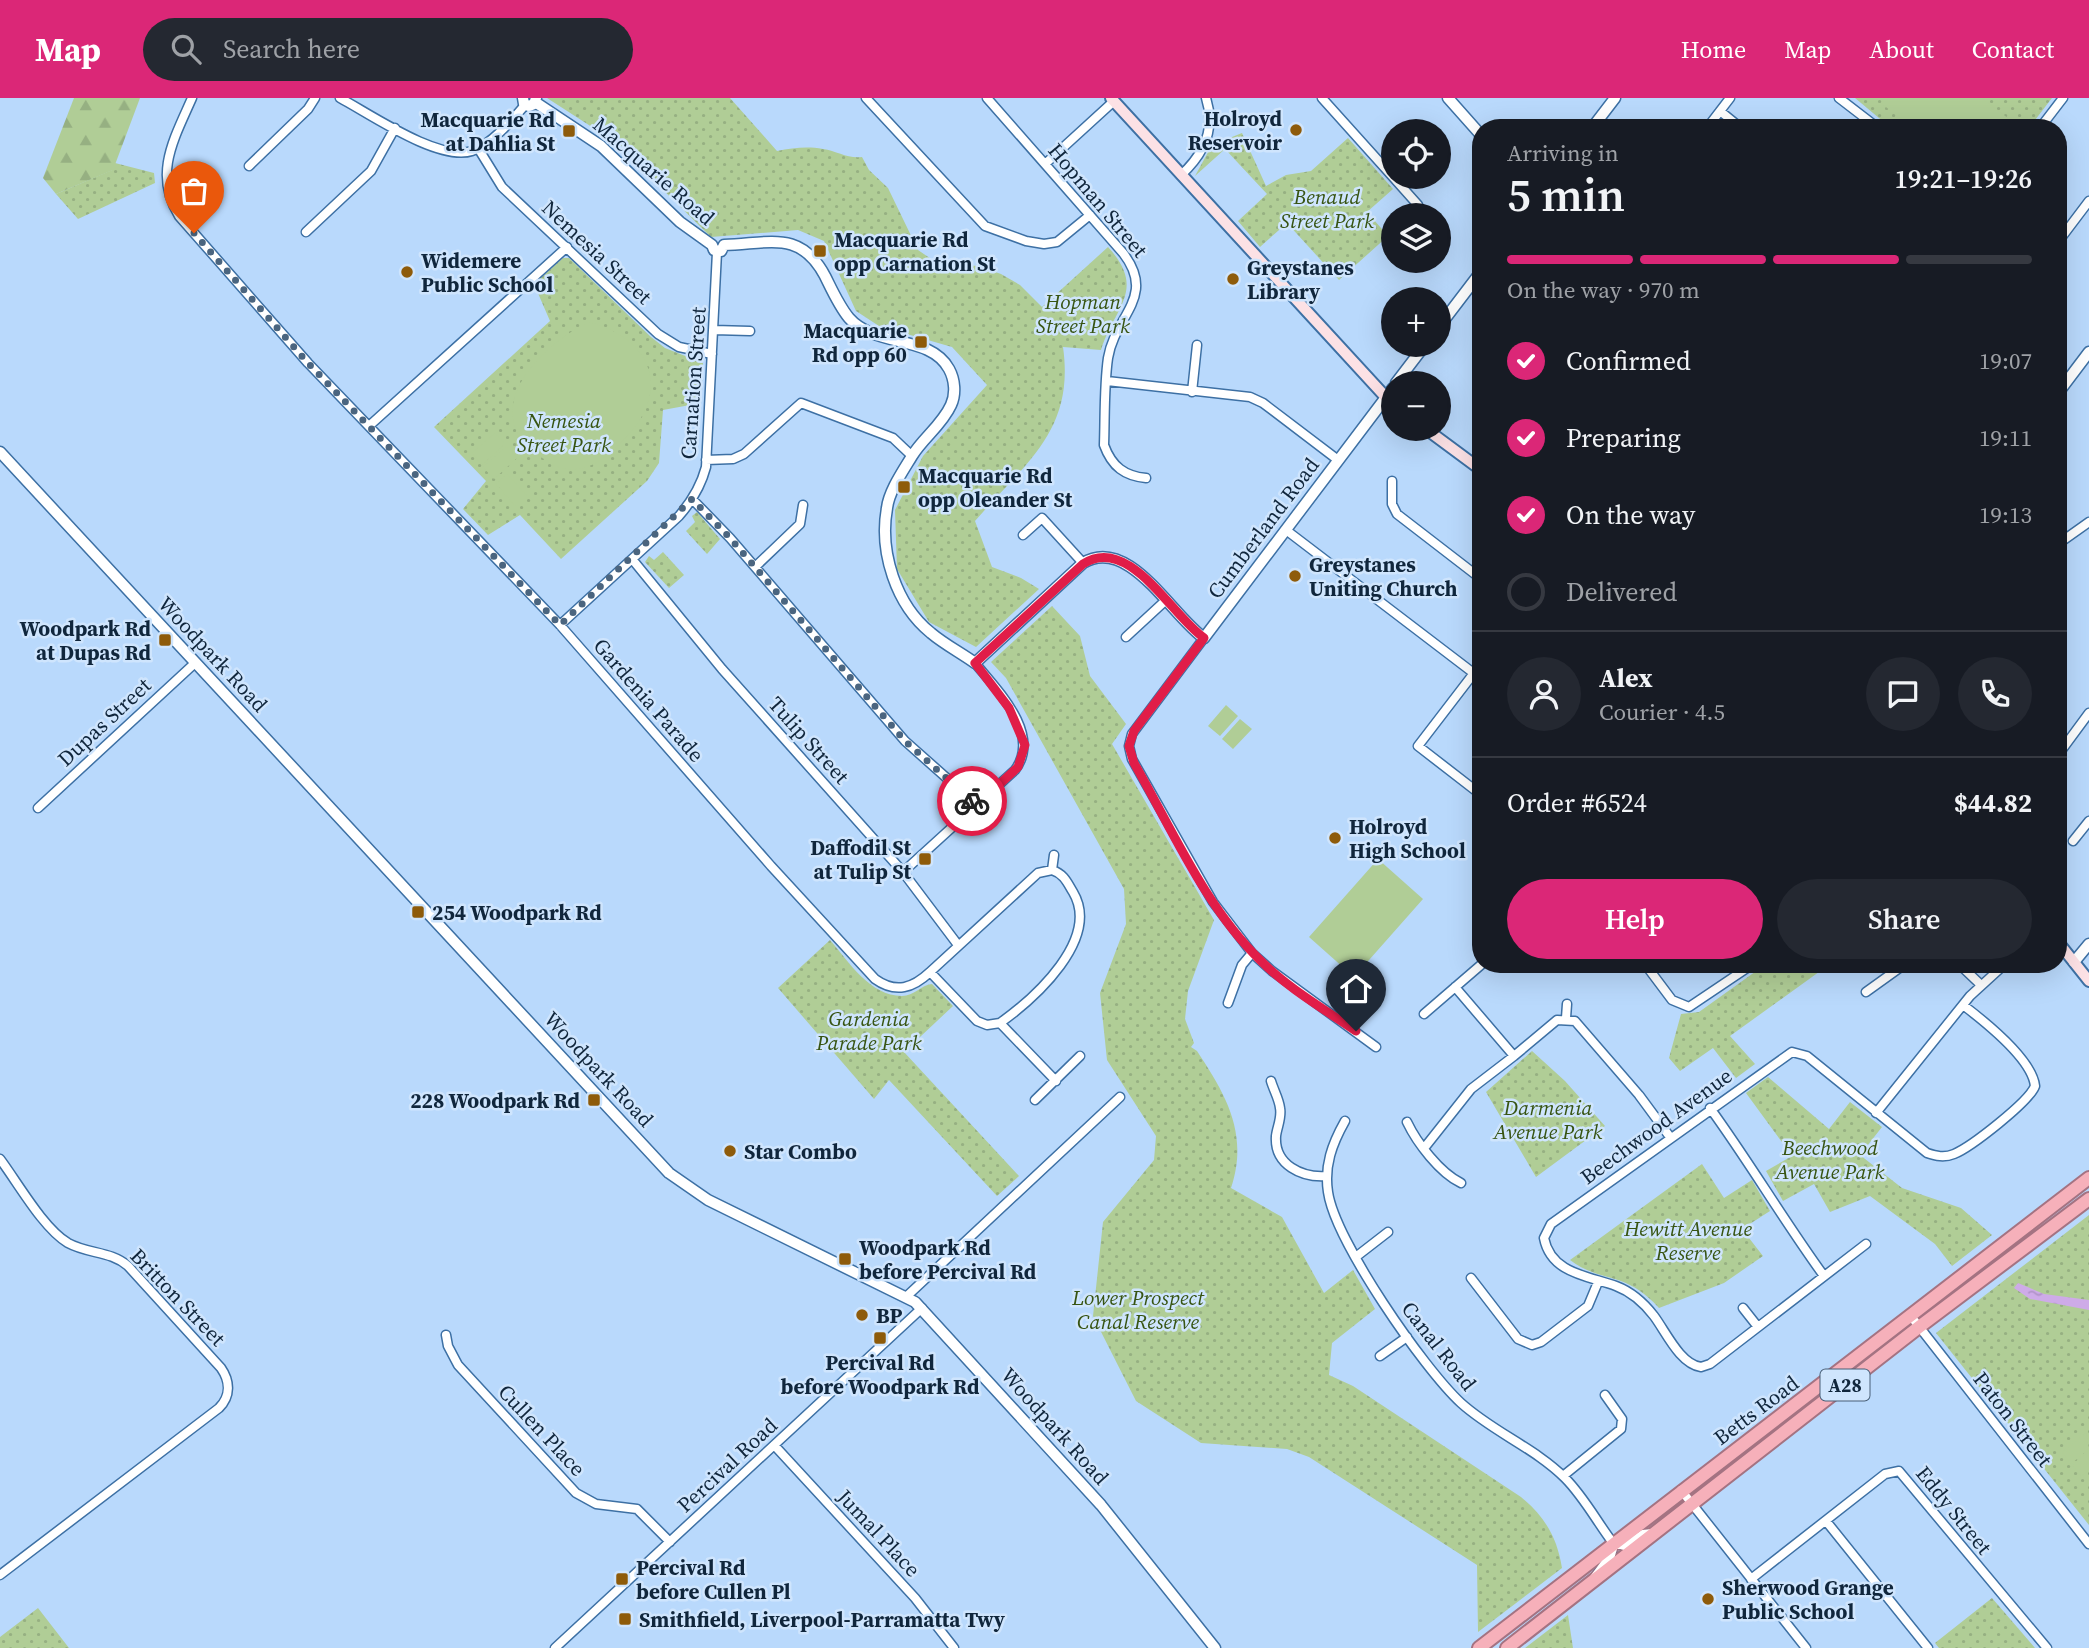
<!DOCTYPE html>
<html lang="en">
<head>
<meta charset="utf-8">
<style>
	:root { --surface:#171b24; --page:#242831; --text:#f1f3f6; --muted:#9ea1a6; --line:#363941; --accent:#db2777 }
	body { margin:0; font-family:"Source Serif 4",serif; background:var(--page); color:var(--text); height:100vh; display:flex; flex-direction:column; font-size:26px; white-space:nowrap }
	* { box-sizing:border-box; margin:0 }
	p { font-size:23px; color:var(--muted) }
	.icon { flex:none; width:38px; height:38px; fill:none; stroke:currentColor; stroke-width:2; stroke-linecap:round; stroke-linejoin:round }
	.map { position:relative; flex:1; overflow:hidden }
	.side { position:absolute; left:1472px; top:21px; width:595px; height:854px; display:flex; flex-direction:column; background:var(--surface); border-radius:28px; box-shadow:0 7px 28px #0002 }
	.side>* { flex:none }
	.tools { position:absolute; left:1381px; top:21px; display:grid; gap:14px }
	.tools a { display:grid; place-items:center; width:70px; height:70px; border-radius:50%; background:var(--surface); box-shadow:0 7px 28px #0002; font-size:35px }
	.pin { position:absolute; display:grid; place-items:center; width:60px; height:60px; color:#fff; margin:-72px -30px; border-radius:50% 50% 50% 0; rotate:-45deg; box-shadow:0 0 7px #0007 }
	.pin .icon { rotate:45deg }
	.courier { position:absolute; display:grid; place-items:center; width:70px; height:70px; margin:-35px; border:5px solid #e11d48; border-radius:50%; background:#fff; color:#222; box-shadow:0 2px 9px #0007 }
	.head em { font-style:normal; font-weight:600 }
	.head div { display:flex; flex-direction:column-reverse }
	.head { display:flex; align-items:center; justify-content:space-between; height:119px; padding:0 35px }
	h1 { font-size:46px; font-weight:600; line-height:52px }
	.bar { display:grid; grid-template-columns:repeat(4,1fr); gap:10px 7px; align-content:center; height:84px; padding:0 35px }
	.bar i { height:9px; border-radius:5px; background:var(--line) }
	.bar .active { background:var(--accent) }
	.bar p { grid-column:span 4 }
	.line { display:flex; align-items:center; gap:18px; padding:0 35px; border-top:2px solid var(--line) }
	.line div { flex:1 }
	.round { display:grid; place-items:center; flex:none; width:74px; height:74px; border-radius:37px; background:var(--page) }
	ol { padding:0 35px; list-style:none }
	li { display:flex; align-items:center; gap:21px; height:77px }
	li p { margin-inline-start:auto }
	li .icon { padding:7px; border-radius:50%; background:var(--accent); color:#fff; stroke-width:4 }
	li:last-child { color:var(--muted) }
	li i { width:38px; height:38px; border:4px solid var(--line); border-radius:50% }
	.primary-button { display:flex; gap:14px; margin-top:auto; padding:14px 35px }
	.primary-button a { flex:1; height:80px; border-radius:42px; background:var(--accent); color:#fff; font-size:28px; font-weight:600; line-height:80px; text-align:center }
	.primary-button a+a { background:var(--page); color:var(--text) }
	header { display:flex; align-items:center; gap:42px; box-sizing:border-box; height:98px; padding:0 35px; background:var(--accent); color:#fff }
	header strong { font-size:33px }
	nav { display:flex; gap:38px; margin-inline-start:auto; font-size:24px }
	.search { width:490px; height:63px; background:var(--page); display:flex; align-items:center; gap:18px; box-sizing:border-box; padding:0 24px; border-radius:38px; color:var(--muted); font-size:26px }
	.map>svg:first-child { display:block }
</style>
</head>
<body>
<header>
<strong>Map</strong>
<div class="search"><svg class="icon" aria-label="search" viewBox="0 0 24 24"><circle cx="10" cy="10" r="6"/><path d="M15 15l6 6"/></svg>Search here</div>
<nav><a>Home</a><a>Map</a><a>About</a><a>Contact</a></nav>
</header>
<div class="map">
<svg width="2089" height="1550" viewBox="0 0 2089 1550">
	<defs>
		<pattern id="green-dots" width="8" height="8" patternUnits="userSpaceOnUse" patternTransform="scale(1.75)"><rect width="8" height="8" fill="#b0cd96"/><path d="M2 2h.1M6 6h.1" fill="none" stroke="#96b082" stroke-width="1.8" stroke-linecap="round"/></pattern>
		<pattern id="forest-firs" width="22" height="20" patternUnits="userSpaceOnUse" patternTransform="scale(1.75)"><rect width="22" height="20" fill="#b0cd96"/><path d="M5 1l3.5 6h-7zM16 11l3.5 6h-7z" fill="#96b082"/></pattern>
		<pattern id="water-ripples" width="26" height="14" patternUnits="userSpaceOnUse" patternTransform="scale(1.75)"><rect width="26" height="14" fill="#ceabe8"/><path d="M2 4q2-2 4 0t4 0M15 11q2-2 4 0t4 0" fill="none" stroke="#b093c8"/></pattern>
	</defs>
	<rect width="100%" height="100%" fill="#b9d9fc"/>
	<path fill="url(#green-dots)" d="M547,0H730L777,53C793,50 807,48 823,51C837,53 848,61 862,59L869,72L888,90L918,152L937,165L978,168L1001,176L1020,187L1042,209L1108,149C1147,192 1115,208 1101,252L1063,249C1075,333 1025,365 975,423L992,469L1021,480L1039,491L976,549L929,524L897,471L895,412L923,358L987,287L952,249L879,228L856,213L824,143L798,132L711,139L651,80L629,53Z
		M1855,0H2052L2029,30H1891Z
		M1242,35L1266,88L1286,77L1311,73L1348,40L1393,91L1367,114L1388,138L1339,182L1287,125L1260,149L1238,123L1267,96L1225,51L1195,78L1212,47Z
		M115,65L154,75L155,85L78,121L56,96L112,72Z
		M563,160H569L651,239L665,250L703,265L701,305L663,312L659,365L647,383L561,461L520,417L488,437L463,411L486,383L434,329L550,223L534,186Z
		M697,414L720,441L707,456L686,433L695,424L692,418Z
		M663,454L684,477L669,490L645,464L649,458L654,462Z
		M1052,508L1080,538L1090,578L1126,626L1112,646L1214,822L1188,893L1185,921L1194,945L1191,949L1197,953C1226,997 1249,1036 1231,1090L1282,1119L1324,1195L1353,1172L1375,1211L1332,1245L1329,1277L1353,1288L1521,1399C1545,1419 1557,1439 1562,1470L1478,1534L1477,1467L1309,1359L1287,1351L1201,1345L1136,1303L1093,1218L1103,1124L1154,1062L1156,1038L1107,962L1100,895L1126,826L1124,791L1006,580L991,564Z
		M830,842C849,864 870,898 902,898C914,898 921,887 932,886L953,908L904,954L1019,1078L997,1098L889,982L874,1001L778,890Z
		M1766,866H1830L1730,938L1755,966L1736,980L1713,950L1680,973L1669,960L1681,916L1699,914Z
		M1532,953L1565,983L1605,1028L1536,1079L1486,994Z
		M1768,979L1829,1031L1850,1004L1882,1029L1860,1057L1902,1090L1961,1110L1992,1137L1952,1168L1935,1146L1870,1098L1830,1114L1814,1086L1783,1103L1766,1073L1792,1058L1746,995Z
		M1702,1066L1724,1100L1752,1082L1770,1113L1742,1131L1763,1158L1724,1185L1659,1210C1625,1172 1602,1186 1570,1162Z
		M2089,1117V1427L1936,1235Z
		M1992,1500L2035,1550H1939L1935,1545Z
		M38,1510L69,1550H0V1539Z
		M1568,1517L1573,1550H1525Z"/>
	<path fill="url(#forest-firs)" d="M74,0H140L113,72L56,96L43,80Z"/>
	<path fill="#b0cd96" d="M1886,0H1982L2009,21L2003,30H1912L1881,5Z
		M589,224C660,243 671,302 616,349C603,360 593,370 576,371C560,373 549,365 537,356C476,312 542,246 589,224Z
		M495,335L505,346L482,367L472,355Z
		M507,348L517,360L494,381L483,369Z
		M507,376L528,399L517,410L496,386Z
		M1226,607L1238,618L1220,638L1208,628Z
		M1240,621L1252,631L1233,651L1222,641Z
		M1378,761L1423,801L1354,879L1309,839Z
		M2086,1335L2089,1351L2071,1366L2062,1354Z
		M2089,1353V1372L2081,1378L2072,1367Z"/>
	<path fill="url(#water-ripples)" d="M2018,1185L2044,1196L2089,1202V1212L2030,1201L2014,1190Z"/>
	<g fill="none" stroke-linecap="round" stroke-linejoin="round">
		<g stroke="#3d70a4" stroke-width="11">
			<path id="minor" d="M192,0C174,41 153,76 179,118L308,265L560,527L771,768L875,881C896,896 913,890 930,874L977,923L987,927L1000,925C1035,900 1101,841 1073,794C1067,784 1064,776 1052,772L1038,775L930,874
				M340,0C370,16 439,64 472,53C492,46 512,22 525,7
				M866,0L985,128L1026,143L1044,146L1057,144L1090,117
				M987,0L1123,155C1157,199 1115,217 1108,260C1104,288 1105,319 1104,347C1112,369 1125,378 1146,380
				M1322,0L1393,79
				M1839,0L1878,30
				M1720,13L1741,30
				M1707,30L1730,0
				M2040,30L2063,0
				M478,50L502,89L658,236L679,249L712,256
				M1045,66L1114,3
				M249,68L308,11L315,0
				M1181,77C1204,56 1216,31 1206,0
				M1393,79L1418,107
				M306,134L371,73L395,30
				M2058,144L2089,103
				M714,232L750,233
				M1107,283L1250,299L1263,305L1338,362
				M1192,294L1197,247
				M369,328L567,149
				M706,362L733,361L744,356L801,305L893,340L912,358
				M1392,383V406L1397,416L1480,480
				M692,401L730,440L905,643L977,707
				M1286,432L1480,580
				M1023,437L1042,420L1083,465
				M2058,446L2089,424
				M632,461L722,571L903,774L958,847
				M755,469L800,426L803,407
				M560,527L679,418C692,403 701,388 706,369L717,154
				M1126,539L1165,503
				M1204,540L1132,636L1129,648L1132,661L1213,804L1252,855L1272,873L1376,949
				M1474,575L1418,648L1480,696
				M2058,657L2089,615
				M38,710L195,565
				M2073,743L2089,723
				M1052,772L1054,757
				M903,774L1015,672C1042,636 997,592 975,565
				M1645,866L1672,902L1689,909L1753,866
				M1959,866L1980,886
				M1455,889L1514,958L1557,922L1575,923L1639,997L1670,1039
				M1866,894L1905,866
				M1228,905L1242,867L1252,855
				M1424,916L1482,866
				M1566,920L1567,906
				M1000,925L1056,983
				M1271,983C1274,993 1279,1001 1280,1010C1282,1020 1277,1029 1276,1038C1274,1067 1302,1080 1327,1078
				M1035,1002L1080,958
				M1710,1010C1750,1065 1784,1123 1824,1178
				M1876,1015L1970,898L2005,866
				M1345,1023C1332,1046 1324,1068 1328,1094C1335,1143 1424,1271 1461,1305C1493,1334 1535,1350 1565,1380C1584,1399 1597,1424 1613,1445L1625,1448L1643,1436L1652,1435
				M1407,1024C1417,1045 1440,1075 1461,1085
				M1425,1049L1471,991L1514,958
				M0,1061C18,1085 43,1130 68,1145C88,1156 111,1153 128,1168L221,1270C230,1283 231,1298 219,1310L0,1477
				M1866,1146L1710,1266L1701,1269C1680,1266 1666,1234 1654,1218C1644,1205 1632,1194 1616,1188C1589,1178 1551,1176 1544,1140L1551,1126L1792,954L1807,958L1927,1055C1936,1058 1944,1060 1954,1056C1971,1049 2029,1004 2035,988C2032,961 1984,923 1963,907
				M1357,1158L1388,1134
				M1471,1180L1518,1241L1532,1247L1541,1244L1588,1208L1598,1184
				M907,1198L1120,999
				M1743,1210L1758,1229
				M1910,1217L2089,1446
				M446,1237L448,1248L458,1267L576,1395L596,1406L637,1411L670,1444
				M1380,1258L1407,1239
				M774,1347L915,1500L954,1550
				M1563,1378L1621,1331L1622,1321L1605,1297
				M1681,1392L1806,1550
				M1826,1423L1928,1550
				M1594,1480L1611,1457L1614,1447
				M1751,1481L1885,1376L1899,1373L2047,1550
				M555,1550L922,1210"/>
		</g>
		<g stroke="#3d70a4" stroke-width="13">
			<path id="tertiary" d="M523,0L524,6L529,8L534,6L536,0
				M1448,0L1480,36
				M535,4L601,48L680,124L712,147L714,152L721,153L724,147
				M1592,30L1615,0
				M724,147C769,146 800,131 825,178C832,192 839,208 849,220C875,250 930,236 949,271C955,282 956,296 951,307C942,327 923,340 912,358C903,373 889,393 887,410C879,454 896,507 931,535C944,546 961,555 975,565L1083,465C1129,437 1171,517 1204,540L1393,290
				M1438,230L1480,175
				M1396,285L1425,247
				M2058,295L2089,254
				M0,354L669,1075L708,1102L915,1204L1101,1407L1215,1550
				M2074,864L2089,846"/>
		</g>
		<g stroke="#3d70a4" stroke-width="14">
			<path id="secondary" d="M1111,0L1393,307
				M1426,331L1480,371
				M2058,844L2089,883"/>
		</g>
		<g stroke="#a47382" stroke-width="16">
			<path id="trunk" d="M1479,1550L2089,1080
				M1507,1550L1919,1229L2089,1101"/>
		</g>
		<use href="#minor" stroke="#fff" stroke-width="8"/>
		<use href="#tertiary" stroke="#fff" stroke-width="10"/>
		<use href="#secondary" stroke="#fce1e5" stroke-width="10"/>
		<use href="#trunk" stroke="#f6b0ba" stroke-width="12"/>
	</g>
	<g fill="none" stroke-linecap="round" stroke-linejoin="round">
		<path stroke="#4b657f" stroke-width="7" stroke-dasharray="0 12.6" d="M194,135L308,265L560,527L692,401L730,440L905,643L972,703"/>
		<path stroke="#e11d48" stroke-width="9" d="M972,703L977,707L1018,669L1025,647L1009,610L975,565L1083,466C1129,436 1171,517 1204,540L1134,633L1129,648L1134,665C1172,731 1205,809 1261,863C1288,890 1324,911 1356,933"/>
	</g>
	<g fill="#8e5b0a" stroke="#cfe5fd" stroke-width="2.5">
		<circle cx="1296" cy="32" r="7"/>
		<rect x="562" y="26" width="14" height="14" rx="3.5"/>
		<rect x="813" y="146" width="14" height="14" rx="3.5"/>
		<circle cx="407" cy="174" r="7"/>
		<circle cx="1233" cy="181" r="7"/>
		<rect x="914" y="237" width="14" height="14" rx="3.5"/>
		<rect x="897" y="382" width="14" height="14" rx="3.5"/>
		<circle cx="1295" cy="478" r="7"/>
		<rect x="158" y="535" width="14" height="14" rx="3.5"/>
		<circle cx="1335" cy="740" r="7"/>
		<rect x="918" y="754" width="14" height="14" rx="3.5"/>
		<rect x="411" y="807" width="14" height="14" rx="3.5"/>
		<rect x="587" y="995" width="14" height="14" rx="3.5"/>
		<circle cx="730" cy="1053" r="7"/>
		<rect x="838" y="1154" width="14" height="14" rx="3.5"/>
		<circle cx="862" cy="1217" r="7"/>
		<rect x="873" y="1233" width="14" height="14" rx="3.5"/>
		<rect x="615" y="1474" width="14" height="14" rx="3.5"/>
		<circle cx="1708" cy="1501" r="7"/>
		<rect x="618" y="1514" width="14" height="14" rx="3.5"/>
	</g>
	<g text-anchor="middle" dominant-baseline="central" stroke-width="5" stroke-linejoin="round" paint-order="stroke">
		<rect fill="#cfe5fd" stroke="#495f76" stroke-width="2" x="1820.5" y="1271.5" width="49" height="31" rx="5"/>
		<g font-size="19" font-weight="bold" fill="#10263c">
			<text x="1845" y="1287">A28</text>
		</g>
		<g font-size="21" font-weight="bold" fill="#10263c" stroke="#cfe5fd" text-anchor="start">
			<text x="1282" y="20" text-anchor="end">Holroyd<tspan x="1282" dy="24">Reservoir</tspan></text>
			<text x="555" y="21" text-anchor="end">Macquarie Rd<tspan x="555" dy="24">at Dahlia St</tspan></text>
			<text x="834" y="141">Macquarie Rd<tspan x="834" dy="24">opp Carnation St</tspan></text>
			<text x="421" y="162">Widemere<tspan x="421" dy="24">Public School</tspan></text>
			<text x="1247" y="169">Greystanes<tspan x="1247" dy="24">Library</tspan></text>
			<text x="907" y="232" text-anchor="end">Macquarie<tspan x="907" dy="24">Rd opp 60</tspan></text>
			<text x="918" y="377">Macquarie Rd<tspan x="918" dy="24">opp Oleander St</tspan></text>
			<text x="1309" y="466">Greystanes<tspan x="1309" dy="24">Uniting Church</tspan></text>
			<text x="151" y="530" text-anchor="end">Woodpark Rd<tspan x="151" dy="24">at Dupas Rd</tspan></text>
			<text x="1349" y="728">Holroyd<tspan x="1349" dy="24">High School</tspan></text>
			<text x="911" y="749" text-anchor="end">Daffodil St<tspan x="911" dy="24">at Tulip St</tspan></text>
			<text x="432" y="814">254 Woodpark Rd</text>
			<text x="580" y="1002" text-anchor="end">228 Woodpark Rd</text>
			<text x="744" y="1053">Star Combo</text>
			<text x="859" y="1149">Woodpark Rd<tspan x="859" dy="24">before Percival Rd</tspan></text>
			<text x="876" y="1217">BP</text>
			<text x="880" y="1264" text-anchor="middle">Percival Rd<tspan x="880" dy="24">before Woodpark Rd</tspan></text>
			<text x="636" y="1469">Percival Rd<tspan x="636" dy="24">before Cullen Pl</tspan></text>
			<text x="1722" y="1489">Sherwood Grange<tspan x="1722" dy="24">Public School</tspan></text>
			<text x="639" y="1521">Smithfield, Liverpool-Parramatta Twy</text>
		</g>
		<g font-size="21" fill="#10263c" stroke="#cfe5fd">
			<text transform="translate(654 73) rotate(41)">Macquarie Road</text>
			<text transform="translate(1098 102) rotate(50)">Hopman Street</text>
			<text transform="translate(597 154) rotate(43)">Nemesia Street</text>
			<text transform="translate(693 285) rotate(-86)">Carnation Street</text>
			<text transform="translate(1263 430) rotate(-53)">Cumberland Road</text>
			<text transform="translate(213 556) rotate(47)">Woodpark Road</text>
			<text transform="translate(649 602) rotate(49)">Gardenia Parade</text>
			<text transform="translate(104 624) rotate(-43)">Dupas Street</text>
			<text transform="translate(809 642) rotate(48)">Tulip Street</text>
			<text transform="translate(599 971) rotate(47)">Woodpark Road</text>
			<text transform="translate(1656 1028) rotate(-36)">Beechwood Avenue</text>
			<text transform="translate(178 1199) rotate(46)">Britton Street</text>
			<text transform="translate(1439 1248) rotate(52)">Canal Road</text>
			<text transform="translate(1756 1312) rotate(-37)">Betts Road</text>
			<text transform="translate(2013 1321) rotate(52)">Paton Street</text>
			<text transform="translate(1055 1328) rotate(48)">Woodpark Road</text>
			<text transform="translate(542 1332) rotate(47)">Cullen Place</text>
			<text transform="translate(727 1367) rotate(-43)">Percival Road</text>
			<text transform="translate(1954 1412) rotate(51)">Eddy Street</text>
			<text transform="translate(879 1435) rotate(47)">Jumal Place</text>
		</g>
		<g font-size="21" font-style="italic" fill="#375412" stroke="#cfe5fd">
			<text x="1327" y="98">Benaud<tspan x="1327" dy="24">Street Park</tspan></text>
			<text x="1083" y="203">Hopman<tspan x="1083" dy="24">Street Park</tspan></text>
			<text x="564" y="322">Nemesia<tspan x="564" dy="24">Street Park</tspan></text>
			<text x="869" y="920">Gardenia<tspan x="869" dy="24">Parade Park</tspan></text>
			<text x="1548" y="1009">Darmenia<tspan x="1548" dy="24">Avenue Park</tspan></text>
			<text x="1830" y="1049">Beechwood<tspan x="1830" dy="24">Avenue Park</tspan></text>
			<text x="1688" y="1130">Hewitt Avenue<tspan x="1688" dy="24">Reserve</tspan></text>
			<text x="1138" y="1199">Lower Prospect<tspan x="1138" dy="24">Canal Reserve</tspan></text>
		</g>
	</g>
</svg>
<div class="tools">
<a><svg class="icon" aria-label="locate" viewBox="0 0 24 24"><circle cx="12" cy="12" r="6"/><path d="M12 2v4M12 18v4M2 12h4M18 12h4"/></svg></a>
<a><svg class="icon" aria-label="layers" viewBox="0 0 24 24"><path d="M12 4l9 5-9 5-9-5zM3 14l9 5 9-5"/></svg></a>
<a>+</a>
<a>−</a>
</div>
<div class="pin" style="left:194px;top:135px;background:#ea580c"><svg class="icon" aria-label="bag" viewBox="0 0 24 24"><path d="M5 8h14l-1 12H6zM9 8a3 3 0 0 1 6 0"/></svg></div>
<div class="pin" style="left:1356px;top:933px;background:#1f2937"><svg class="icon" aria-label="home" viewBox="0 0 24 24"><path d="M3 11l9-7 9 7M6 9v11h12V9"/></svg></div>
<div class="courier" style="left:972px;top:703px"><svg class="icon" aria-label="bike" viewBox="0 0 24 24"><circle cx="6" cy="16" r="4"/><circle cx="18" cy="16" r="4"/><path d="M6 16l4-8h5l3 8M10 8l3 8H6M13 5h3"/></svg></div>
<section class="side">
<div class="head"><div><h1>5 min</h1><p>Arriving in</p></div><em>19:21–19:26</em></div>
<div class="bar"><i class="active"></i><i class="active"></i><i class="active"></i><i></i><p>On the way · 970 m</p></div>
<ol>
<li><svg class="icon" aria-label="check" viewBox="0 0 24 24"><path d="M5 12l5 5 9-10"/></svg>Confirmed<p>19:07</p></li>
<li><svg class="icon" aria-label="check" viewBox="0 0 24 24"><path d="M5 12l5 5 9-10"/></svg>Preparing<p>19:11</p></li>
<li><svg class="icon" aria-label="check" viewBox="0 0 24 24"><path d="M5 12l5 5 9-10"/></svg>On the way<p>19:13</p></li>
<li><i></i>Delivered</li>
</ol>
<div class="line" style="height:126px"><a class="round"><svg class="icon" aria-label="person" viewBox="0 0 24 24"><circle cx="12" cy="8" r="4"/><path d="M4 21q1-7 8-7t8 7"/></svg></a><div><b>Alex</b><p>Courier · 4.5</p></div><a class="round"><svg class="icon" aria-label="chat" viewBox="0 0 24 24"><path d="M4 5h16v11H9l-5 4z"/></svg></a><a class="round"><svg class="icon" aria-label="phone" viewBox="0 0 24 24"><path d="M5 4h4l2 5-3 2q2 4 5 5l2-3 5 2v4C11 20 4 13 5 4z"/></svg></a></div>
<div class="line" style="height:91px"><div>Order #6524</div><b>$44.82</b></div>
<div class="primary-button"><a>Help</a><a>Share</a></div>
</section>
</div>
</body>
</html>
